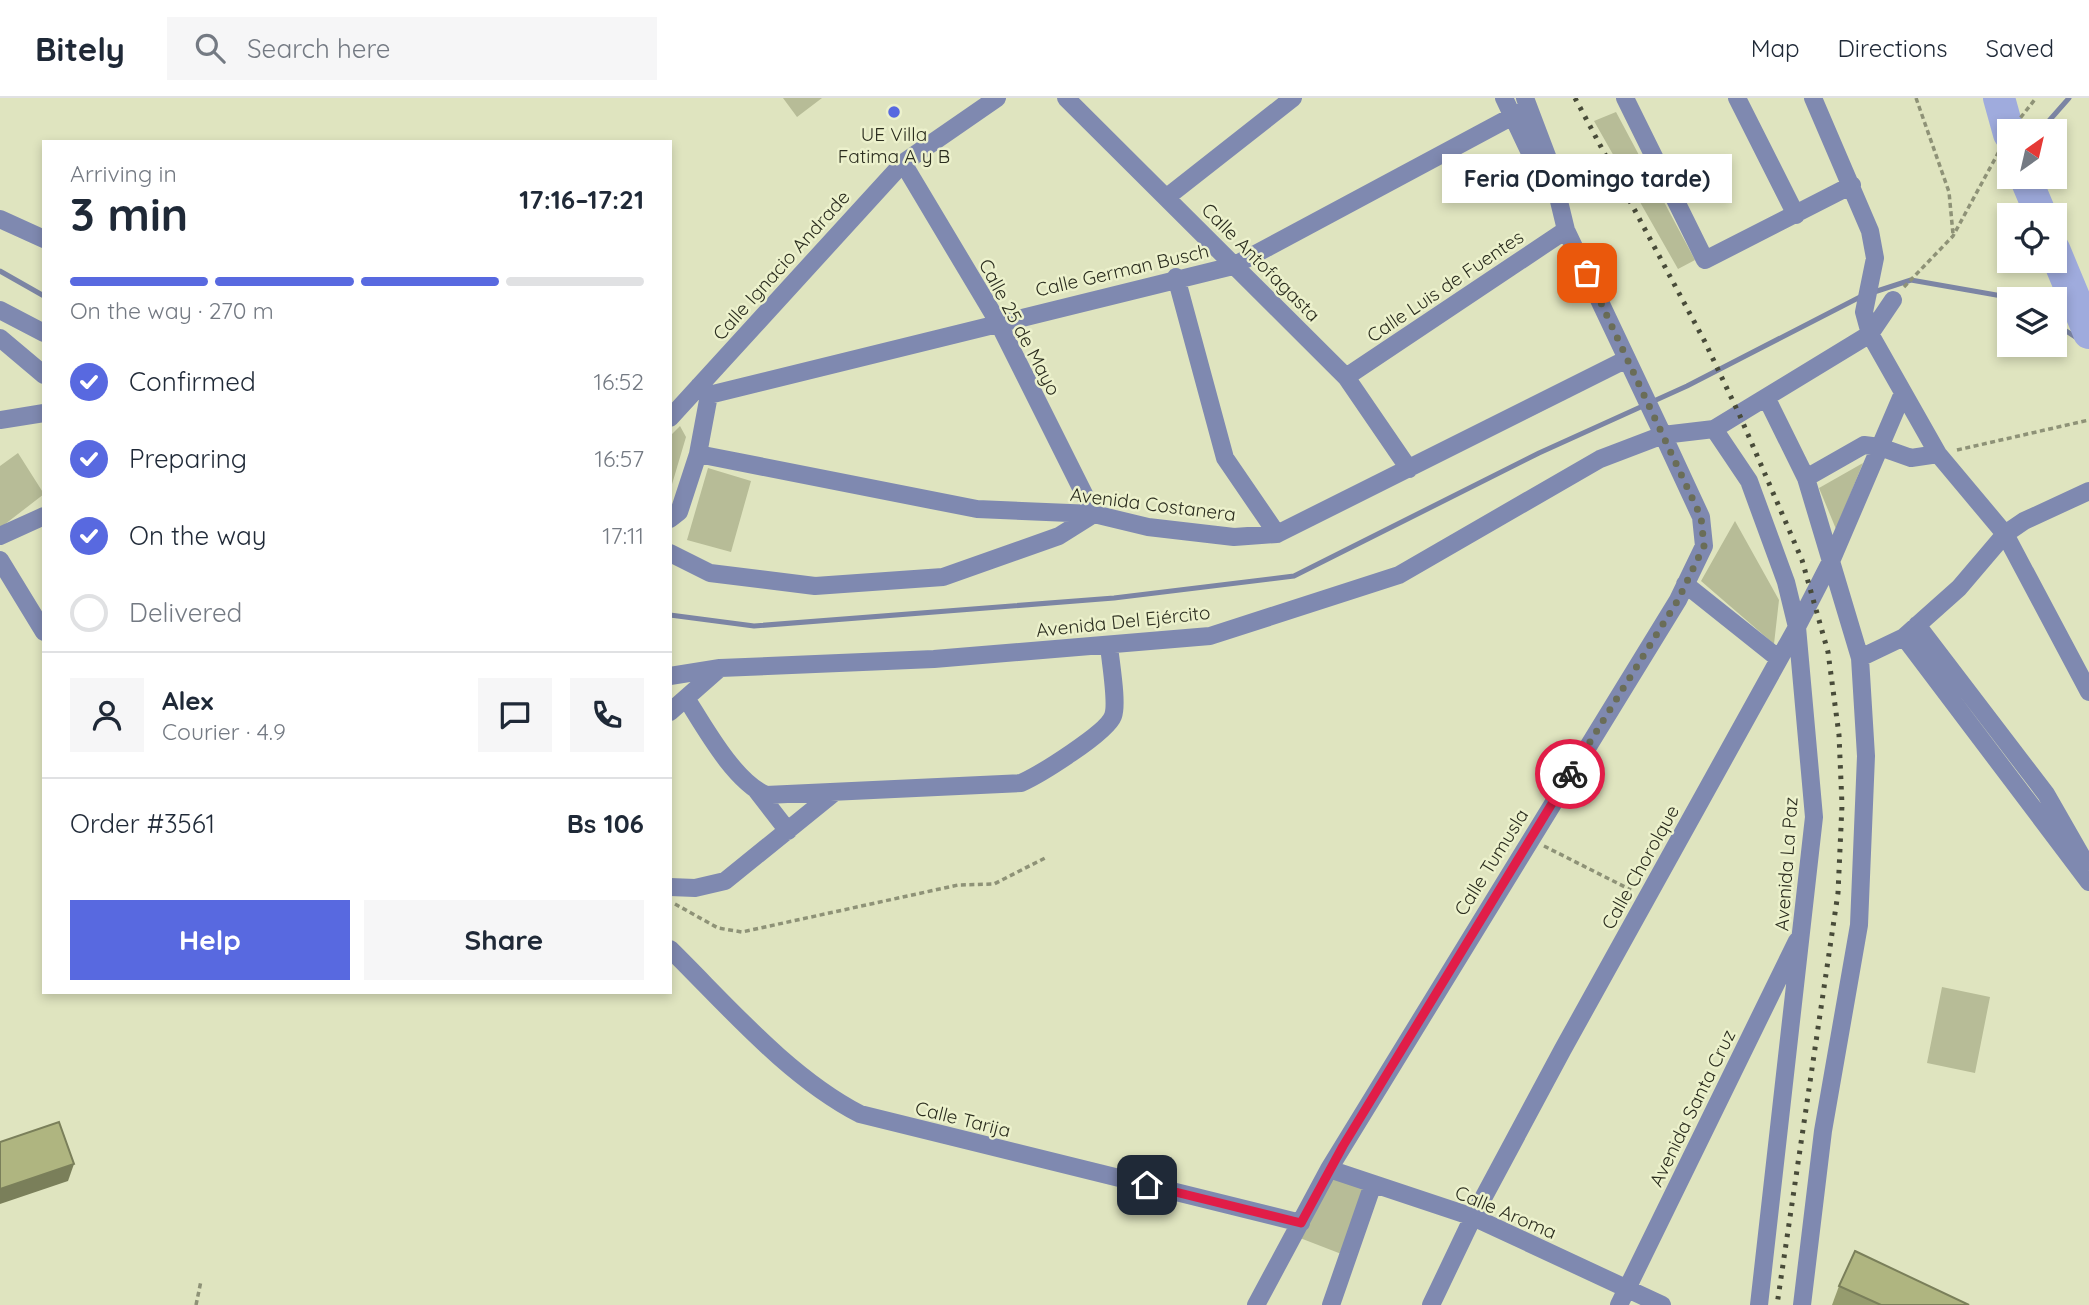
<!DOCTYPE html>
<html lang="en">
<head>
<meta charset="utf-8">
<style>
	:root { --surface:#fff; --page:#f6f6f7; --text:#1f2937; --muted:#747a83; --line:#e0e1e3; --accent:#5869e0 }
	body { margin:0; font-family:Quicksand,sans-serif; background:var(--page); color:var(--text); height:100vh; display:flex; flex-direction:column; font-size:26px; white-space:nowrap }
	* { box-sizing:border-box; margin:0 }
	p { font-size:23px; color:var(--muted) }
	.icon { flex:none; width:38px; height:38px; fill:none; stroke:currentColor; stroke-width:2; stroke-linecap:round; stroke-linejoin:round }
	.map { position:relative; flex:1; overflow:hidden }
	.panel { position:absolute; left:42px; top:42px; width:630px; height:854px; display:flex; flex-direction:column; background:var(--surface); border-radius:0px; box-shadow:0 4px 10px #0003 }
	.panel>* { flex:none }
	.needle { width:46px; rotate:34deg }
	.tools { position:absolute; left:1997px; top:21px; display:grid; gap:14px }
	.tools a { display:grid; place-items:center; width:70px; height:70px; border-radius:0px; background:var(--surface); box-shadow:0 4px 10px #0003; font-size:35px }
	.pin { position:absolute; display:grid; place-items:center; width:60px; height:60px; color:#fff; margin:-30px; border-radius:14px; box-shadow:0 4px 10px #0006 }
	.courier { position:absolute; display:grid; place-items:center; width:70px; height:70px; margin:-35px; border:5px solid #e11d48; border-radius:50%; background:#fff; color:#222; box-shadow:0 2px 9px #0007 }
	.bubble { position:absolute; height:49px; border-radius:0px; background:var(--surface); box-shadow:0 4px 10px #0003; font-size:23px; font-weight:700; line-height:49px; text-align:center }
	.head em { font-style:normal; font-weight:700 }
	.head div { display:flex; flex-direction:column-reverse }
	.head { display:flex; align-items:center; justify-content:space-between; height:119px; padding:0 28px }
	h1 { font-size:46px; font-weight:700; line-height:52px }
	.bar { display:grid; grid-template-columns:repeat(4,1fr); gap:10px 7px; align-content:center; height:84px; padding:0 28px }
	.bar i { height:9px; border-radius:5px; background:var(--line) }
	.bar .current { background:var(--accent) }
	.bar p { grid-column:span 4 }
	.line { display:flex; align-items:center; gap:18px; padding:0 28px; border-top:2px solid var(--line) }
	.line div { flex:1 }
	.round { display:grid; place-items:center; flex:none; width:74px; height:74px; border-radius:0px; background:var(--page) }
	ol { padding:0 28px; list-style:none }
	li { display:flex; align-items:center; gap:21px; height:77px }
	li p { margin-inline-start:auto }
	li .icon { padding:7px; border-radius:50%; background:var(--accent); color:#fff; stroke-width:4 }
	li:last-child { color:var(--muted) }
	li i { width:38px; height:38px; border:4px solid var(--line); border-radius:50% }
	.button { display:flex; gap:14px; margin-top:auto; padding:14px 28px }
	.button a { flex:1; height:80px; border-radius:0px; background:var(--accent); color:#fff; font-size:28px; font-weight:700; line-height:80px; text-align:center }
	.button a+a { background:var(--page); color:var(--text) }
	header { display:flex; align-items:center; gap:42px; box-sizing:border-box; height:98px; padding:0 35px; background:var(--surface); border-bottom:2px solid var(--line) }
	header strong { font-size:33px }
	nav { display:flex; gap:38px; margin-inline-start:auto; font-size:24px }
	.search { width:490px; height:63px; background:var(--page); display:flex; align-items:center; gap:18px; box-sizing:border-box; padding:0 24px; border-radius:0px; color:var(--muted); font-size:26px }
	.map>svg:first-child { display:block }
</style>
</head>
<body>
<header>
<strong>Bitely</strong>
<div class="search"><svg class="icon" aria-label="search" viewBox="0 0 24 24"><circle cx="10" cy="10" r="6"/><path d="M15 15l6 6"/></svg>Search here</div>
<nav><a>Map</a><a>Directions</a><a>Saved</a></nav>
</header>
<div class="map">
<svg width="2089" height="1207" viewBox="0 0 2089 1207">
	<rect width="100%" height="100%" fill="#dfe4bf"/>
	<path fill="#b7bc97" d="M783,0H822L797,19Z
		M1616,14L1695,162L1678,171L1594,23Z
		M680,328L686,339L670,393V338Z
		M18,355L44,396L0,430V368Z
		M1863,365L1836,431L1819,390Z
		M708,370L751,383L731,454L687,442Z
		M1735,423L1779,502L1774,546L1701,483Z
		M1942,889L1990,899L1975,975L1927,965Z
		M1331,1077L1368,1088L1344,1157L1300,1140Z"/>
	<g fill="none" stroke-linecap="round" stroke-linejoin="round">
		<path stroke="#7c85a4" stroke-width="5" d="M2040,33L2069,0
			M0,173L44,198
			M1871,195L1911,182L2019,201
			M2054,225L2089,248
			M670,517L754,528L1114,500L1294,478L1539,355L1687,288L1862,198"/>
		<path stroke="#9fabdd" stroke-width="32" d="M1999,0L2009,36
			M2025,79L2041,117
			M2054,151L2089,235"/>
		<path stroke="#8e9277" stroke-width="3.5" stroke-dasharray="5 3.5" stroke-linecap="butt" d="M1916,0L1949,94L1953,136
			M2010,33L2036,0
			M1904,189L1953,138L2009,35
			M1957,352L2089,322
			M1544,748L1631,792
			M675,806L718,830L742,834L958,787L994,786L1047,759
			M196,1207L201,1183"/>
		<path stroke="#7f89b0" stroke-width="18" d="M1066,0L1346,279L1409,371
			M1504,0L1549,95
			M1525,0L1550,66L1566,132L1663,337L1714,331L1749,383L1786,484L1797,529L1814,719L1759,1207
			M1625,0L1705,162L1852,87
			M1737,0L1796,117
			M1813,0L1870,133L1875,160L1864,214L1870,236L1938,356L2005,436L2089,594
			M1167,99L1293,0
			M0,121L44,141
			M1176,179L1225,360L1277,436
			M0,212L44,235
			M0,240L44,277
			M1346,279L1566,132
			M699,288L709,297L1233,168L1528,10
			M709,297L698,356L977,411L1094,416L1148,429L1234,439L1277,436L1627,261
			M1767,301L1806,380L1860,560L1866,658L1859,827L1823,1033L1802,1207
			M670,320L903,65L997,0
			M0,322L44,315
			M1714,331L1870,236L1893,202
			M1806,380L1864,347L1880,349L1911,360L1938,356
			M670,421L679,414L698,356
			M0,438L44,418
			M670,455L710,475L815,488L943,479L1059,438L1094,416L998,224L903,65
			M0,462L44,534
			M1685,486L1779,561
			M1917,527L2046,696L2085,764
			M1904,539L2089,784
			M1860,560L1904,539L1959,490L2005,436L2024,423L2089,393
			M670,578L720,570L934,561L1210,538L1399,477L1600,361L1663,337L1701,419L1704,448L1678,502L1329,1071L1256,1207
			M686,600C705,630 734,683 766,697L1021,685C1039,677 1107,635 1113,618C1118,605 1110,562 1109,547
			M670,614L720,570
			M757,693L788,733
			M670,789L695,790L725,783L835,694
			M670,851C727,907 788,979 860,1016L1301,1125
			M1329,1071L1473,1119L1662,1207
			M1331,1207L1373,1086
			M1431,1207L1473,1119L1563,951L1797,529L1832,461L1903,295
			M1619,1207L1797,843"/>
		<path stroke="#484b39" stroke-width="5" stroke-dasharray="3.5 7" stroke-linecap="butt" d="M1575,0L1705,244L1740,318L1802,462L1828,554L1839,637L1842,707L1838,795L1777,1207"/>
	</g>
	<path fill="#969c6e" d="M1839,1188L1969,1207H1832Z"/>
	<path fill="#7a7f5a" d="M74,1066L68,1083L0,1106V1091Z"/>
	<path fill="#afb580" stroke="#7a7f5a" stroke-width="2" d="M59,1024L74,1066L0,1091V1044Z
		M1855,1153L1969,1207H1881L1839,1188Z"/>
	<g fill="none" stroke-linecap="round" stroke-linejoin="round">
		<path stroke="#6a6d57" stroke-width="7" stroke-dasharray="0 12.6" d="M1570,676L1678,502L1704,448L1701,419L1587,175"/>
		<path stroke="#e11d48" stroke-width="9" d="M1147,1087L1301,1125L1343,1048L1570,676"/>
	</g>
	<circle fill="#5869e0" stroke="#ecf1cc" stroke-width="2.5" cx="894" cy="14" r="7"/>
	<g text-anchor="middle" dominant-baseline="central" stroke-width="5" stroke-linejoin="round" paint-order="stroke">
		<g font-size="19" fill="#2b2d1f" stroke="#ecf1cc">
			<text x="894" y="36">UE Villa<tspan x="894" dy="22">Fatima A y B</tspan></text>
		</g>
		<g font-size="19" fill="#2b2d1f" stroke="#ecf1cc">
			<text transform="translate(1261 164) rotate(45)">Calle Antofagasta</text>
			<text transform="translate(781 167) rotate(-48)">Calle Ignacio Andrade</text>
			<text transform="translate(1122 172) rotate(-13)">Calle German Busch</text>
			<text transform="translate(1445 188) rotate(-34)">Calle Luis de Fuentes</text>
			<text transform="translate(1020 229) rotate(62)">Calle 25 de Mayo</text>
			<text transform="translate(1153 406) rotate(7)">Avenida Costanera</text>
			<text transform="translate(1123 523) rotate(-6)">Avenida Del Ejército</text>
			<text transform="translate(1491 764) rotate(-58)">Calle Tumusla</text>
			<text transform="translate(1786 766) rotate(-86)">Avenida La Paz</text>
			<text transform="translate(1640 769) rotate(-61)">Calle Chorolque</text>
			<text transform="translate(1692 1010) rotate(-64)">Avenida Santa Cruz</text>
			<text transform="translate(963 1021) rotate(14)">Calle Tarija</text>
			<text transform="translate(1506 1114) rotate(23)">Calle Aroma</text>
		</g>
	</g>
</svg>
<div class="tools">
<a><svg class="needle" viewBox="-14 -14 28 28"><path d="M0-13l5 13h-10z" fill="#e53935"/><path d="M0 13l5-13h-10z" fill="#747a83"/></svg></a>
<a><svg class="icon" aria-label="locate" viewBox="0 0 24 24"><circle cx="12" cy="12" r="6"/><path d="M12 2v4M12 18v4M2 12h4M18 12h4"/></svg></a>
<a><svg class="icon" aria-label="layers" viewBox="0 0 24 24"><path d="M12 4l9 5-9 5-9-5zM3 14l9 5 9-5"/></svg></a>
</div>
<div class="pin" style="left:1587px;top:175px;background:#ea580c"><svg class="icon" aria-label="bag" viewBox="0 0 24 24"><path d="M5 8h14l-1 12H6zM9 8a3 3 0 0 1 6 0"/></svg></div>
<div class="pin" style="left:1147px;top:1087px;background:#1f2937"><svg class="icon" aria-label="home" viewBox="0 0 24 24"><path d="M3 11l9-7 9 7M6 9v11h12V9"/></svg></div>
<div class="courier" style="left:1570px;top:676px"><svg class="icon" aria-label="bike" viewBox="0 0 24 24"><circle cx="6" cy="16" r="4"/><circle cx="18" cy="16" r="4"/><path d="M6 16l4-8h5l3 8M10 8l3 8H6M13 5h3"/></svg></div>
<div class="bubble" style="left:1442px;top:56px;width:290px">Feria (Domingo tarde)</div>
<section class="panel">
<div class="head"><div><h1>3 min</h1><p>Arriving in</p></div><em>17:16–17:21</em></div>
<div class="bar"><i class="current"></i><i class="current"></i><i class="current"></i><i></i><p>On the way · 270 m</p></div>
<ol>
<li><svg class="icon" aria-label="check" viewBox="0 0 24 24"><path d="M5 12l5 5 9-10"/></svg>Confirmed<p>16:52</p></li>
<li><svg class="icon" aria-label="check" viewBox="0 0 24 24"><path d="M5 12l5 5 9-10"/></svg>Preparing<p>16:57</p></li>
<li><svg class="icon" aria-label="check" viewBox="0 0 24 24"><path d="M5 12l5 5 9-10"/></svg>On the way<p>17:11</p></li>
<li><i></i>Delivered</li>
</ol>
<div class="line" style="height:126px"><a class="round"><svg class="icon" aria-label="person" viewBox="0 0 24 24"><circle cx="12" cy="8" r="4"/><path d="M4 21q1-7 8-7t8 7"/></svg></a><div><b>Alex</b><p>Courier · 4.9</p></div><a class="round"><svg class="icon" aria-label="chat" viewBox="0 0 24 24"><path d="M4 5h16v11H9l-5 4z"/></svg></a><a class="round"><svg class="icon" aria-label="phone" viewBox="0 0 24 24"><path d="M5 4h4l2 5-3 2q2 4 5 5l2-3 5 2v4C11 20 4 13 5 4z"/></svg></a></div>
<div class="line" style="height:91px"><div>Order #3561</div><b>Bs 106</b></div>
<div class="button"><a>Help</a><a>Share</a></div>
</section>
</div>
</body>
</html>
